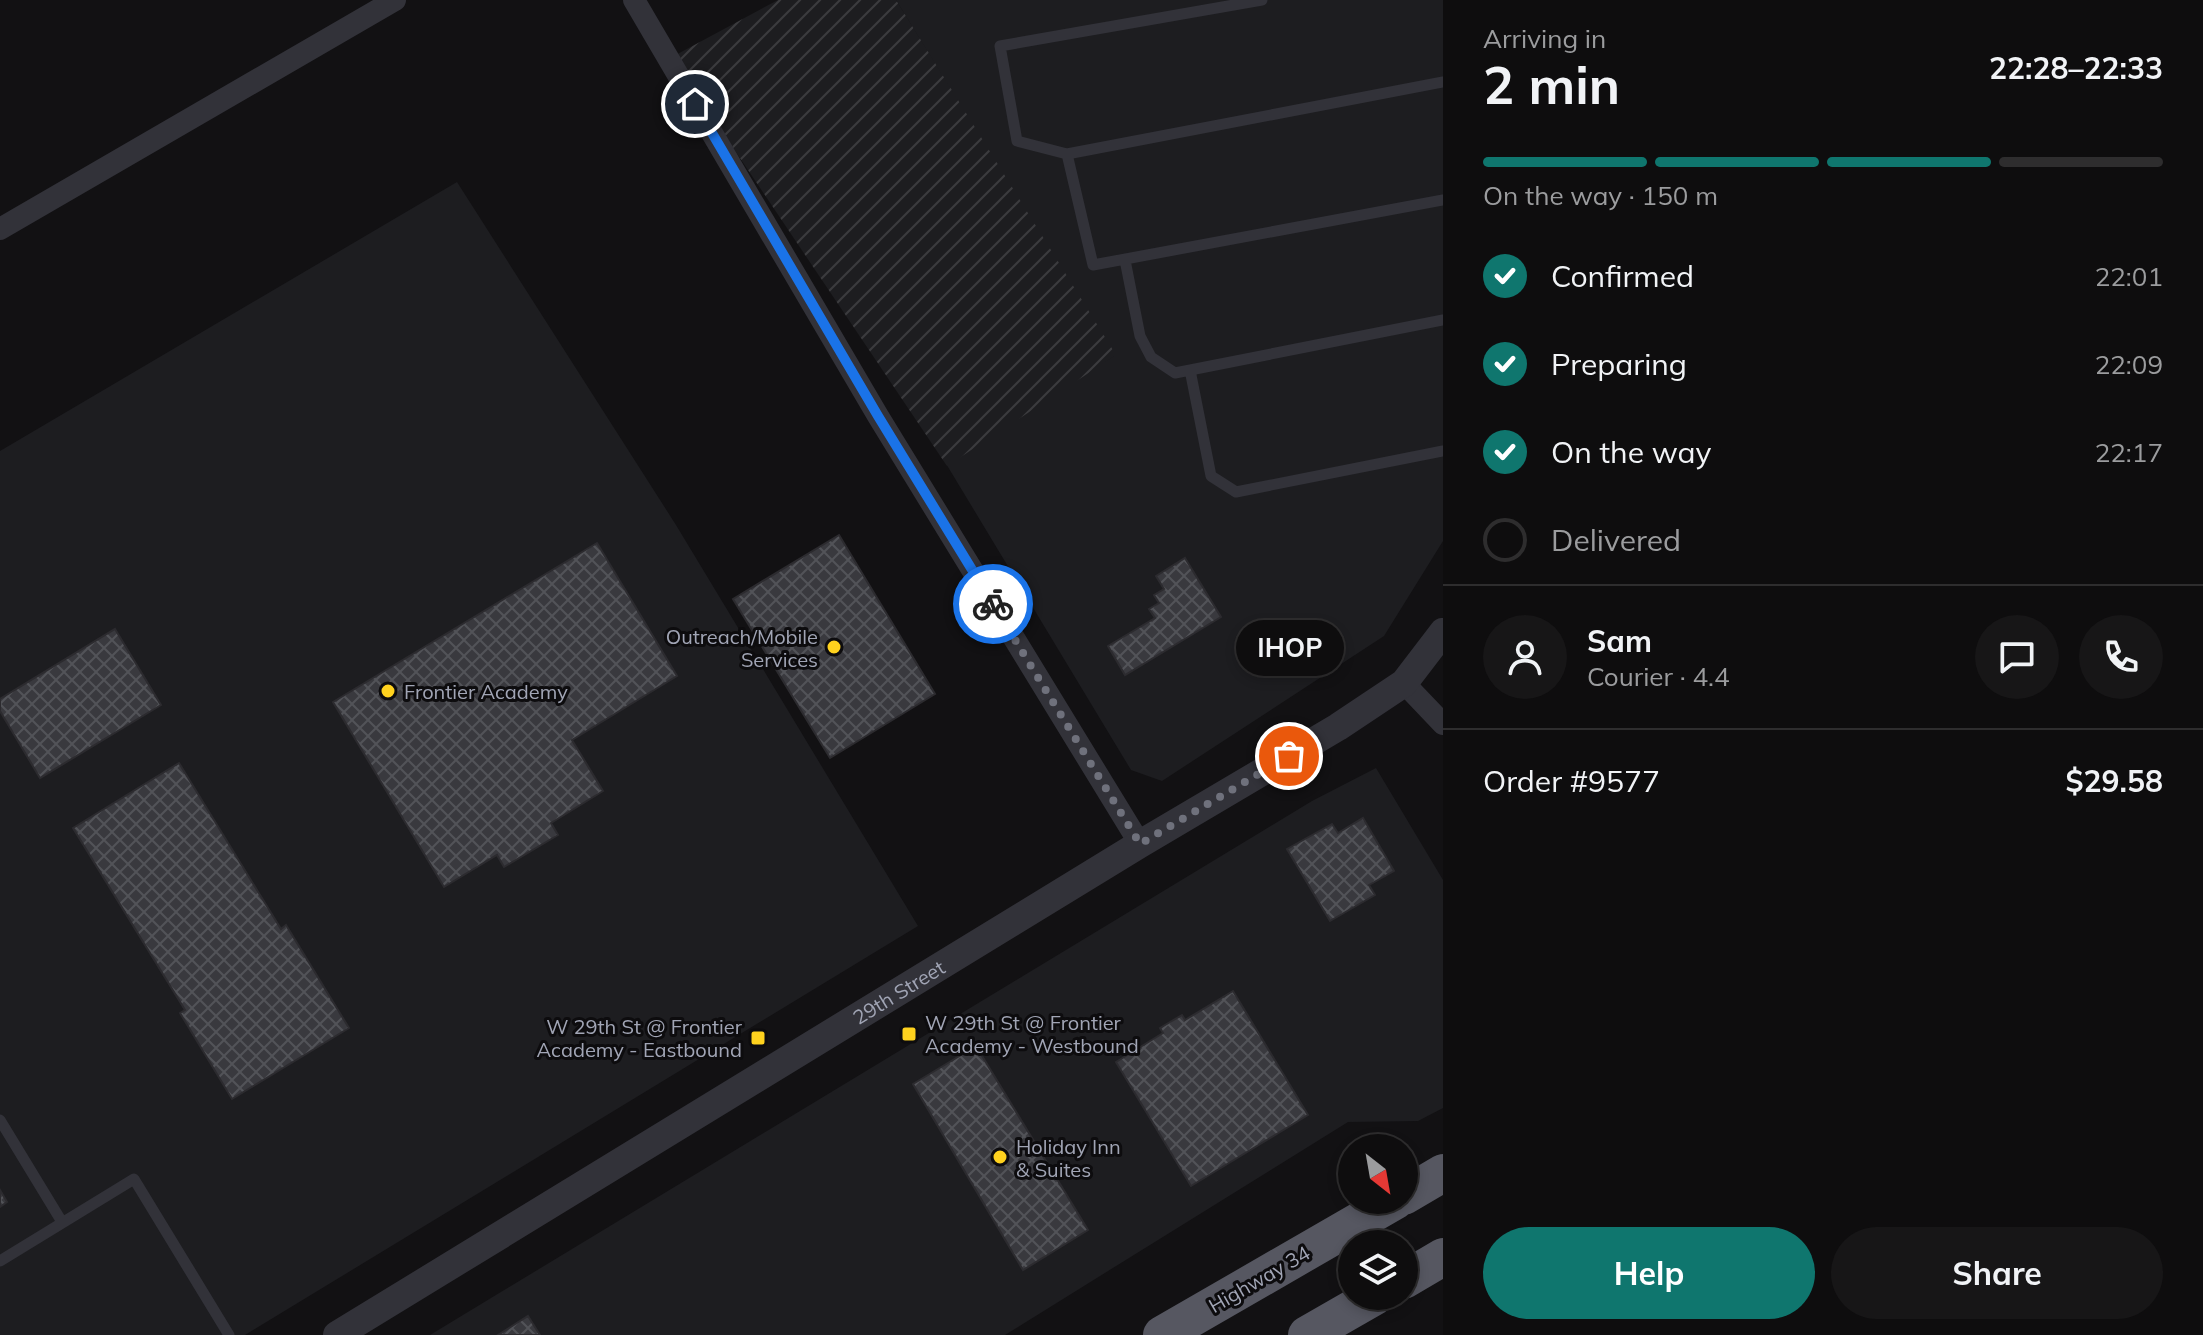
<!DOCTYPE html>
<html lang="en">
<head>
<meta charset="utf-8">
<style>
	:root { --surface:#0e0d0e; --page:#171617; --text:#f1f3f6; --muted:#9b9c9e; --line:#2e2d2e; --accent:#0f766e }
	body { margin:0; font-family:Mulish,sans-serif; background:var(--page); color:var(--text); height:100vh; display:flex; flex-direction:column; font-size:30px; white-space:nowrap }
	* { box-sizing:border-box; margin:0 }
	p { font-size:26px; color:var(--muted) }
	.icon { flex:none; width:44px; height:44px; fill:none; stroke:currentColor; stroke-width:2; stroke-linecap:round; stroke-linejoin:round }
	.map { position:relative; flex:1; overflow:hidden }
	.sheet { display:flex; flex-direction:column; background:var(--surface); width:760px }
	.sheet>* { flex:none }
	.needle { width:52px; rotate:149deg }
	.controls { position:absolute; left:1338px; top:1134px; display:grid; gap:16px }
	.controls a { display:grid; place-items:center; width:80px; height:80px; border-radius:50%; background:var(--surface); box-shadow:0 4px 12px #0003,0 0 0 2px var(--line); font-size:40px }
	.pin { position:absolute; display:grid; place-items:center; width:68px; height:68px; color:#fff; margin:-34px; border:4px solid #fff; border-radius:50%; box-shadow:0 2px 8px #0007 }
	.courier { position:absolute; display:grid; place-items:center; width:80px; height:80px; margin:-40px; border:6px solid #1a73e8; border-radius:50%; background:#fff; color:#222; box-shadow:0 2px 10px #0007 }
	.bubble { position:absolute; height:56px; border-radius:28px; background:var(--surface); box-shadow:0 4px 12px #0003,0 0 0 2px var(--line); font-size:26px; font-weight:700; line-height:56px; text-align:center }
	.overview em { font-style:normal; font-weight:700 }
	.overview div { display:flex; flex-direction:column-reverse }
	.overview { display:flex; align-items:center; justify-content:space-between; height:136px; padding:0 40px }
	h1 { font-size:52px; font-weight:700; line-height:60px }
	.bar { display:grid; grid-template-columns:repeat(4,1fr); gap:12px 8px; align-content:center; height:96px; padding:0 40px }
	.bar i { height:10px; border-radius:6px; background:var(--line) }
	.bar .selected { background:var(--accent) }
	.bar p { grid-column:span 4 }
	.line { display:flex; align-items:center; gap:20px; padding:0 40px; border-top:2px solid var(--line) }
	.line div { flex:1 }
	.round { display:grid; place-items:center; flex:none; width:84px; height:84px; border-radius:42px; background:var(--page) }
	ol { padding:0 40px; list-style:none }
	li { display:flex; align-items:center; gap:24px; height:88px }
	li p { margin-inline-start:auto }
	li .icon { padding:8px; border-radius:50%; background:var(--accent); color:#fff; stroke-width:4 }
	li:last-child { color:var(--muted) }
	li i { width:44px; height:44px; border:4px solid var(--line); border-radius:50% }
	.action { display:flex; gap:16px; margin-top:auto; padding:16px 40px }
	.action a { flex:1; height:92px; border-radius:48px; background:var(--accent); color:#fff; font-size:32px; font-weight:700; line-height:92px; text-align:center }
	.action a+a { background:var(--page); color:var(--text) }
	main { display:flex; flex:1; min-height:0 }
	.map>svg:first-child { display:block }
</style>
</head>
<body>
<main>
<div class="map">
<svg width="1443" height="1335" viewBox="0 0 1443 1335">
	<defs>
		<pattern id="industrial-furrows" width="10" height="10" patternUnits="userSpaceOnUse" patternTransform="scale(2)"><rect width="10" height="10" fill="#1d1d20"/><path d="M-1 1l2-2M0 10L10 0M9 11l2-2" fill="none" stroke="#3b3b3e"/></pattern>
		<pattern id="building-cross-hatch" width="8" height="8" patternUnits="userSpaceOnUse" patternTransform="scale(2)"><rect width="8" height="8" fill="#39393e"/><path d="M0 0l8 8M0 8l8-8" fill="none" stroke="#525358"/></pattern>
	</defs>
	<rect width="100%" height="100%" fill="#121113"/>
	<path fill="#1d1d20" d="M896,0H1443V541L1384,636L1162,781L1131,770L945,462L1114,356Z
		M457,182L676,525L918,926L245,1335H0V451Z
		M1376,768L1443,880V1108L1418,1121L1348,1122L1005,1335H430L1312,801Z"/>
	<path fill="url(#industrial-furrows)" d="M778,0H896L1116,355L947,466L672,57Z"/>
	<path fill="url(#building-cross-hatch)" stroke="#2c2b2f" stroke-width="2" d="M839,535L935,694L830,758L733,599Z
		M597,543L677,676L572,740L603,791L551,823L558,835L504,867L497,855L444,887L333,702Z
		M1185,558L1221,617L1125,675L1108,646L1155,618L1149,609L1159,603L1154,595L1164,589L1156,576Z
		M115,629L161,705L40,778L0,711V699Z
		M179,763L281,929L286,925L349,1028L232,1099L180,1013L185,1010L73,828Z
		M1363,818L1394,871L1369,885L1375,895L1330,921L1287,849L1332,824L1338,833Z
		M1233,991L1308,1115L1191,1186L1116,1062L1163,1033L1160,1028L1182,1015L1185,1020Z
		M976,1046L1088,1230L1023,1270L913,1084Z
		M0,1190L7,1202L0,1207Z
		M528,1316L540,1335H498Z"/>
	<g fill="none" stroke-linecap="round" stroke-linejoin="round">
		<path stroke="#323239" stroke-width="11" d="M1262,0L1000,46L1017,141L1067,154L1443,82
			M1067,154L1093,265L1443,200
			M1125,260L1140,336L1151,357L1175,373L1443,320
			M1190,370L1211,476L1236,492L1443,451
			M0,1120L62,1222
			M0,1261L134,1179L229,1335"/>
		<path stroke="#323239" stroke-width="22" d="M634,0L878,416L1140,844
			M0,229L395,0
			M1404,683L1443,724"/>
		<path stroke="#323239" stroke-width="28" id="s1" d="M337,1335L1140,844L1338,727L1404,683L1443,632"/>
		<path stroke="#565761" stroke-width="38" d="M1404,1196L1443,1173
			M1404,1280L1443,1257
			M1162,1335L1396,1200
			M1307,1335L1375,1296"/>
	</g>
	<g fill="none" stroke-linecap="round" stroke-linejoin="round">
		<path stroke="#6f717c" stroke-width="8" stroke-dasharray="0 14.4" d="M993,604L1140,844L1289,756"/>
		<path stroke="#1a73e8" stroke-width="10" d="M695,104L878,416L993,604"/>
	</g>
	<g fill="#ffd21e" stroke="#0d0c0e" stroke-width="3">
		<circle cx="834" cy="647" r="8"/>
		<circle cx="388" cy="691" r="8"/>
		<rect x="901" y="1026" width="16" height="16" rx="4"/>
		<rect x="750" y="1030" width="16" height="16" rx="4"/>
		<circle cx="1000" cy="1157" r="8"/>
	</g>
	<g text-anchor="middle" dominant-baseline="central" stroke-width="6" stroke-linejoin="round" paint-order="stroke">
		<g font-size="20" fill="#a1a5b5" stroke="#0d0c0e" text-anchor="start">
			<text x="818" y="636" text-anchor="end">Outreach/Mobile<tspan x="818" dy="23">Services</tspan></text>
			<text x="404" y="691">Frontier Academy</text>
			<text x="925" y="1022">W 29th St @ Frontier<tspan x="925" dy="23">Academy - Westbound</tspan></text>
			<text x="742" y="1026" text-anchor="end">W 29th St @ Frontier<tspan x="742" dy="23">Academy - Eastbound</tspan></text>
			<text x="1016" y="1146">Holiday Inn<tspan x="1016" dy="23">&amp; Suites</tspan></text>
		</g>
		<g font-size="20" fill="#a1a5b5" stroke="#0d0c0e">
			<text stroke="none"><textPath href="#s1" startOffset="658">29th Street</textPath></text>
			<text transform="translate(1259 1279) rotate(-30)">Highway 34</text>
		</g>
	</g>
</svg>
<div class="controls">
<a><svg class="needle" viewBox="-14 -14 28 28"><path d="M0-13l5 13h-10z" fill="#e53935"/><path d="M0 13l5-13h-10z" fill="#9b9c9e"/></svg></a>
<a><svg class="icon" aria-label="layers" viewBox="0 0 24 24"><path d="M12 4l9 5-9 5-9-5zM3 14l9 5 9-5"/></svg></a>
</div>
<div class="pin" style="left:1289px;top:756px;background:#ea580c"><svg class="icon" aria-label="bag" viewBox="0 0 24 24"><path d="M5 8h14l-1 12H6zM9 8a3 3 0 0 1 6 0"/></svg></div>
<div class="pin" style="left:695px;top:104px;background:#1f2937"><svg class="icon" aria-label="home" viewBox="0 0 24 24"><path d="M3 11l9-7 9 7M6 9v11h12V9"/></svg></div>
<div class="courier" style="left:993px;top:604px"><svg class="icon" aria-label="bike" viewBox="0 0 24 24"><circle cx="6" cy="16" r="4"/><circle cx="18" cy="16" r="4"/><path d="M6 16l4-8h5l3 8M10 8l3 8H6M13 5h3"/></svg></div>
<div class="bubble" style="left:1236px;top:620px;width:108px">IHOP</div>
</div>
<section class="sheet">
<div class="overview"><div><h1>2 min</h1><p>Arriving in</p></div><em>22:28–22:33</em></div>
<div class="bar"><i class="selected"></i><i class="selected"></i><i class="selected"></i><i></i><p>On the way · 150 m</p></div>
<ol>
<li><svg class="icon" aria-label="check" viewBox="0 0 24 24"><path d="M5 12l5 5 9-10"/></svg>Confirmed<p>22:01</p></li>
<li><svg class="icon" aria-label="check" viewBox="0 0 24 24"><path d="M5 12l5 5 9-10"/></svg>Preparing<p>22:09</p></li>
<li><svg class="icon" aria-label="check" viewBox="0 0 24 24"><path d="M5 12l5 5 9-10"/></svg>On the way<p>22:17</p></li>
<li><i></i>Delivered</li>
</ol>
<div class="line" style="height:144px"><a class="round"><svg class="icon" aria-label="person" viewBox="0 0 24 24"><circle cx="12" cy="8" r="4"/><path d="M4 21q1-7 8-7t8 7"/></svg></a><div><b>Sam</b><p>Courier · 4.4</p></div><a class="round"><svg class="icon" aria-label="chat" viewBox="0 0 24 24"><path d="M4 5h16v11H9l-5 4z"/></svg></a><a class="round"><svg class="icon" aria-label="phone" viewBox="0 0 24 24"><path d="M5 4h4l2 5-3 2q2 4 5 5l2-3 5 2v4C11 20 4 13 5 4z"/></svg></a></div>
<div class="line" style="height:104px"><div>Order #9577</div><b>$29.58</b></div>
<div class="action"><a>Help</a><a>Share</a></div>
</section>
</main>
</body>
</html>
